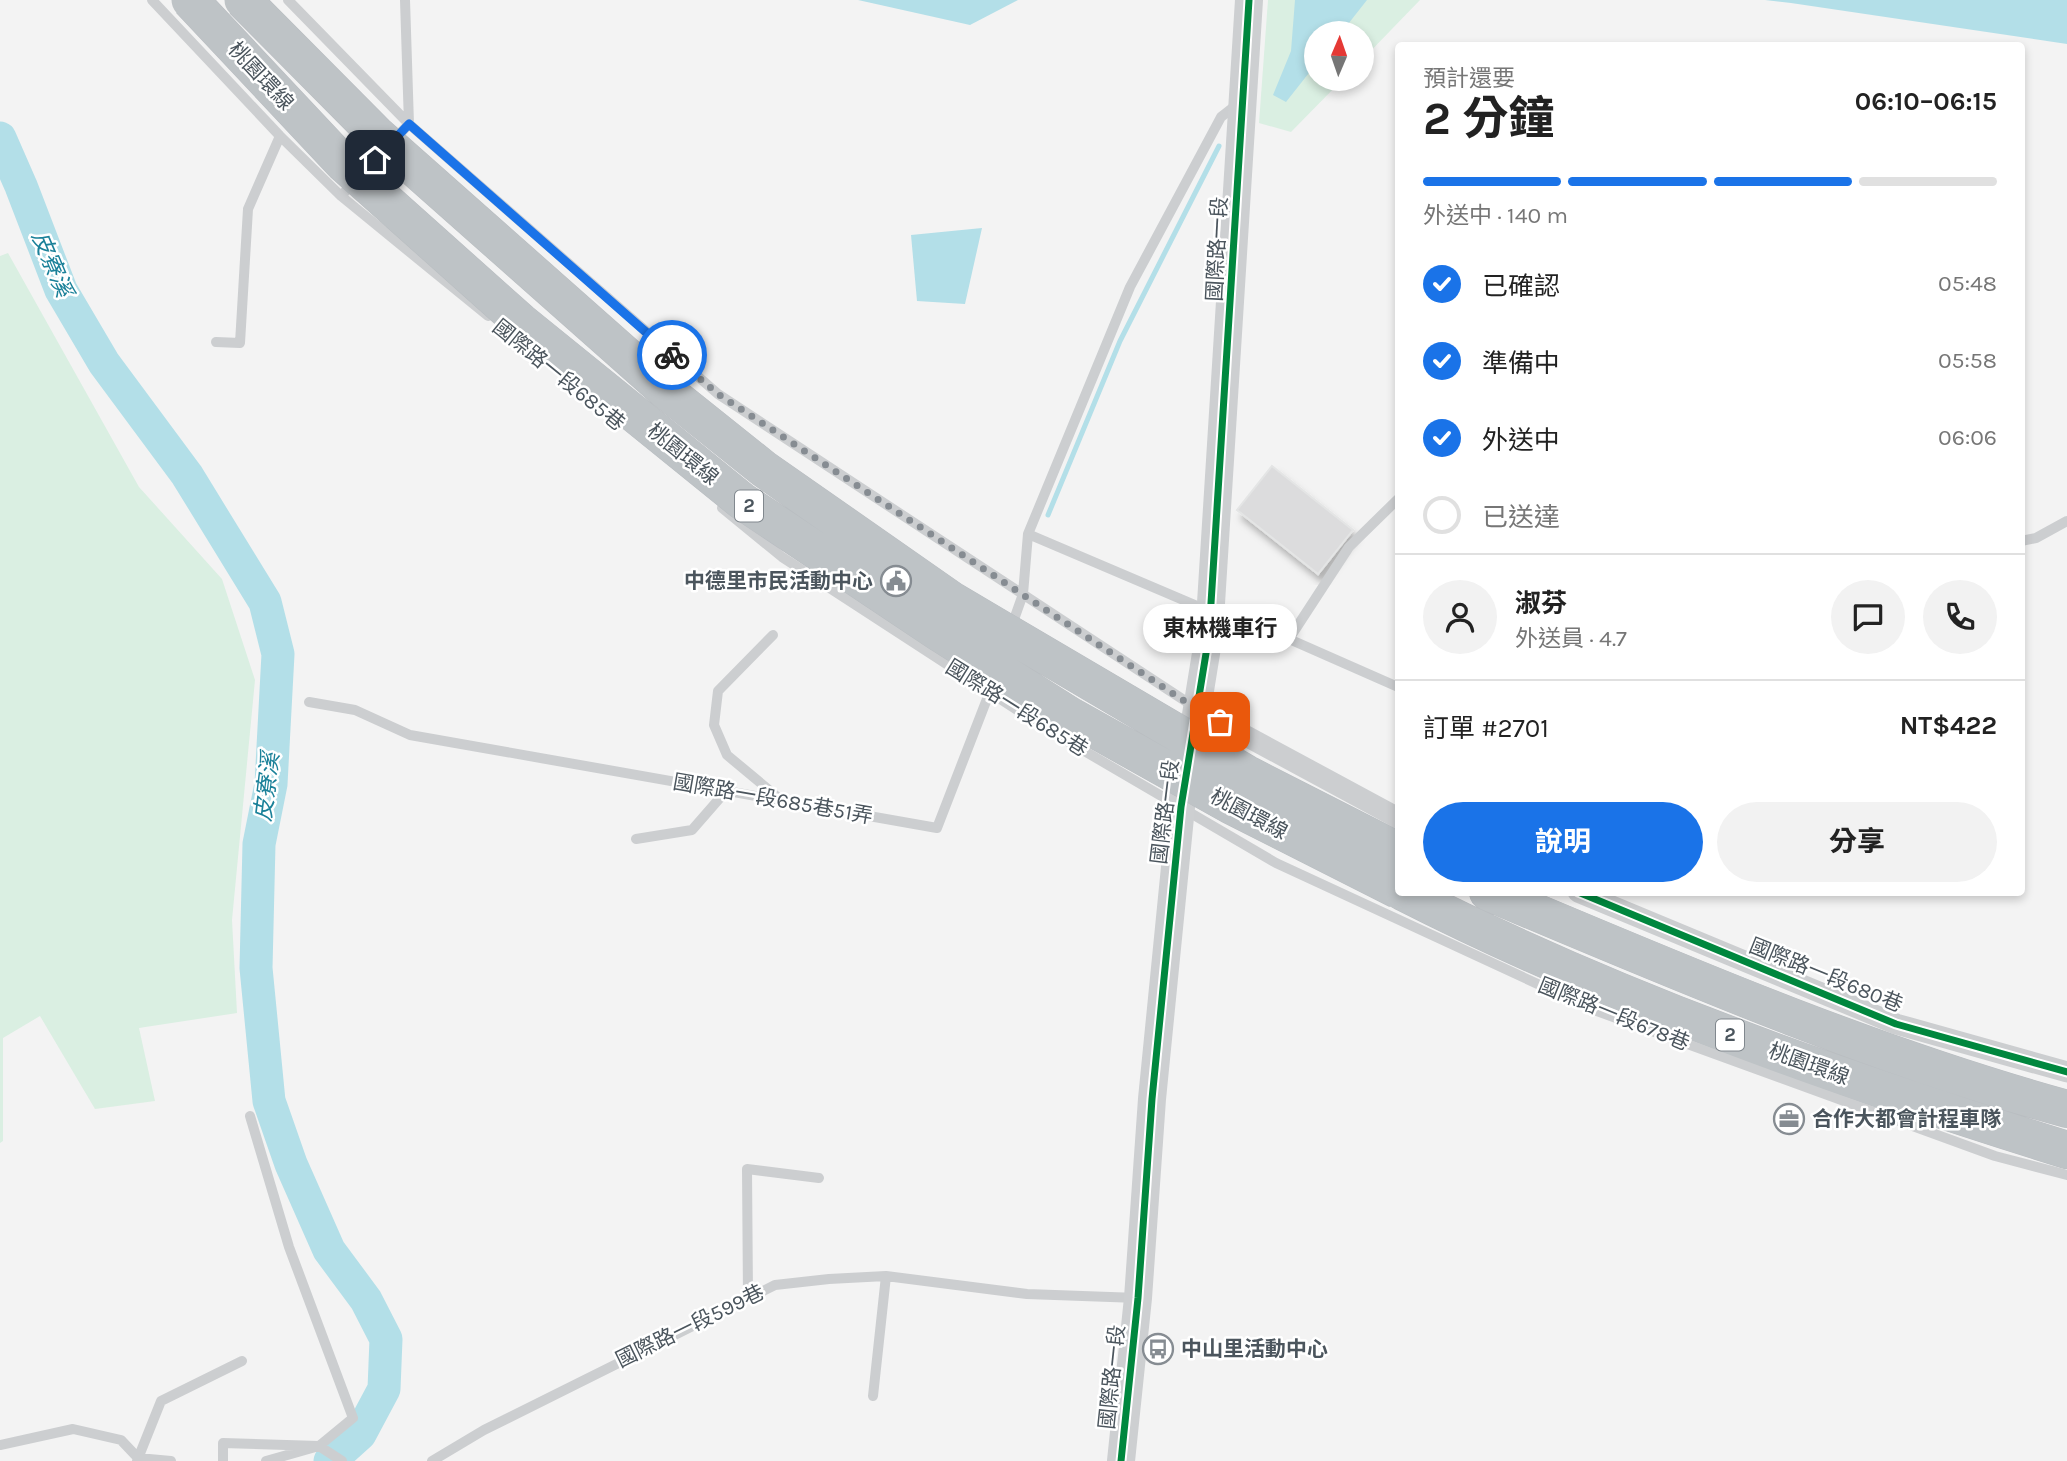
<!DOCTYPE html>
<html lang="zh-TW">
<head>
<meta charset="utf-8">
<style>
	:root { --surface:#fff; --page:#f2f2f2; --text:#222; --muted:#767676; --line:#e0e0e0; --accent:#1a73e8 }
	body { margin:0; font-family:Karla,"Noto Sans TC",sans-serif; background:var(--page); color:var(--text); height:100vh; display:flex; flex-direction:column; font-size:26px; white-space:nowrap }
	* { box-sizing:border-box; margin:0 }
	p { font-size:23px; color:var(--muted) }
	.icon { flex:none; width:38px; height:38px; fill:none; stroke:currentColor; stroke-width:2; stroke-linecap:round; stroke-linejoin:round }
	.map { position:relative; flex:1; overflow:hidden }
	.sheet { position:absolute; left:1395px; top:42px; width:630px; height:854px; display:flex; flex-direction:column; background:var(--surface); border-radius:7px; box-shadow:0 4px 10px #0003 }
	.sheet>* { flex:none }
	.needle { width:46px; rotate:2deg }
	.fabs { position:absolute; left:1304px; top:21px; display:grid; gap:14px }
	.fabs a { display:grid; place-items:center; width:70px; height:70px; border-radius:50%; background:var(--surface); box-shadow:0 4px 10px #0003; font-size:35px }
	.pin { position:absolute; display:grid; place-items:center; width:60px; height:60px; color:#fff; margin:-30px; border-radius:14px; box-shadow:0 4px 10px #0006 }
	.courier { position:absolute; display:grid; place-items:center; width:70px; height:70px; margin:-35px; border:5px solid #1a73e8; border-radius:50%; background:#fff; color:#222; box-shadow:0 2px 9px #0007 }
	.bubble { position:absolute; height:49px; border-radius:24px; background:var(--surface); box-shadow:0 4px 10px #0003; font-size:23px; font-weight:700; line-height:49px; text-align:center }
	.overview em { font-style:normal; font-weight:700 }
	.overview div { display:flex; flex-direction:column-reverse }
	.overview { display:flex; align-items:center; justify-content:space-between; height:119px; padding:0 28px }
	h1 { font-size:46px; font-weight:700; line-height:52px }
	.bar { display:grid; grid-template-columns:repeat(4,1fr); gap:10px 7px; align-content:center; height:84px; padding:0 28px }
	.bar i { height:9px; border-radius:5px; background:var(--line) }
	.bar .on { background:var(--accent) }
	.bar p { grid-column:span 4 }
	.line { display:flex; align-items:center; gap:18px; padding:0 28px; border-top:2px solid var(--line) }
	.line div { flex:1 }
	.round { display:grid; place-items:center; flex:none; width:74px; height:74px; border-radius:37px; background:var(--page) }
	ol { padding:0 28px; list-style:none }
	li { display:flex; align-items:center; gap:21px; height:77px }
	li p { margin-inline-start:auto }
	li .icon { padding:7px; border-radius:50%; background:var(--accent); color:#fff; stroke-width:4 }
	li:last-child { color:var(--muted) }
	li i { width:38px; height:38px; border:4px solid var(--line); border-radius:50% }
	.button { display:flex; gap:14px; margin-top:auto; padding:14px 28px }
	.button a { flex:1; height:80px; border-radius:42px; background:var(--accent); color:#fff; font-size:28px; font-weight:700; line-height:80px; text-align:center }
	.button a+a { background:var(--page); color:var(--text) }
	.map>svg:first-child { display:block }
</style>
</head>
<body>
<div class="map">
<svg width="2067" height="1461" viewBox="0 0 2067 1461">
	<defs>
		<filter id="shadow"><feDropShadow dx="4.5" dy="8" stdDeviation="3.5" flood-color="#0004"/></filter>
	</defs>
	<rect width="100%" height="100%" fill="#f3f3f3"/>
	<path fill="#daefe2" d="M1268,0H1420L1362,60V33H1316V79H1343L1291,132L1259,123Z
		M8,253L139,487L222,579L255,680L232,920L237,1013L139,1028L155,1101L95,1109L40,1016L3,1038V1141L0,1143V256Z"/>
	<path fill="#b3dfe8" d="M858,0H1018L970,25Z
		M1295,0H1367L1341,33H1316V64L1286,102L1273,95L1291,51Z
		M1765,0H2067V44L1791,3Z
		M982,228L965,304L917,301L911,235Z"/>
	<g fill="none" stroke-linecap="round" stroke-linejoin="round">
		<path stroke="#b3dfe8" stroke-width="5" d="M1048,515L1120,341L1219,146"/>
		<path stroke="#b3dfe8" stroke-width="33" d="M0,138L21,186L61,290L104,363L187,475L265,602L278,654L271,784L259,844L256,968L269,1101L291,1164L329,1250L366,1300L386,1339L384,1389L360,1434L330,1461"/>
	</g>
	<path fill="#dcdcdd" stroke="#e4e5e5" stroke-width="2" filter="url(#shadow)" d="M1272,466L1353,530L1318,574L1237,510Z"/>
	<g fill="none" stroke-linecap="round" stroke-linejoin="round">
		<g stroke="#b9bdc1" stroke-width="38">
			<path id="highway" d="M1403,892C1615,1000 1840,1079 2067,1150
				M1488,892C1678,972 1868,1054 2067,1109"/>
		</g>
		<path stroke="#ccced0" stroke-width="10" d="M152,0L280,136L341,196
			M288,0L409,124L718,394L1196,708
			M405,0L409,124
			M409,124L341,196L488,316
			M216,342L240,343L248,209L280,136
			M722,508L782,557L1045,728L1276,863L1594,1010L1995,1156L2067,1175
			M1028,534L1209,611
			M2021,541L2036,538L2067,521
			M1011,628L1023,594L1028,534L1130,287L1221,117L1239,103
			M773,635L718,691L714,725L727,755L781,800
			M1209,635L1289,639L1398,687
			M1289,639L1349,547L1398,499
			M309,702L355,710L410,735L937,828L992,686
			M636,839L692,830L726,791
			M250,1116L289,1247L353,1418L319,1446L266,1461
			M748,1297L747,1169L819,1178
			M873,1396L886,1276
			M0,1445L73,1429L121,1440L138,1458L171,1461
			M137,1461L161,1401L242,1361
			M223,1461V1443L319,1446L342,1461
			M432,1461L484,1430L775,1285L829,1279L886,1276L1027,1294L1138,1298"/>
		<path stroke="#ccced0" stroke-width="21" d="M1198,710L1398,818
			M1578,892L1896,1024L2067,1072"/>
		<path stroke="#cdcfd1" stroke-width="28" d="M1121,1461L1138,1298L1152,1099L1181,807L1209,635L1249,0"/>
		<use href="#highway" stroke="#bec3c6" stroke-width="37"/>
		<g stroke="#b9bdc1" stroke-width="38" stroke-linecap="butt">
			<path id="highway-bridge" d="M190,0L343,163L521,322L742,501L938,632L1069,715L1230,805L1398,890
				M243,0L376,134L664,389L764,469L953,601L1247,774L1398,851"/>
		</g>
		<use href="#highway-bridge" stroke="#bec3c6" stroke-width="37"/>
		<g stroke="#fff" stroke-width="11">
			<path id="cycleway" d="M1578,892L1896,1024L2067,1072
				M1121,1461L1138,1298L1152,1099L1181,807L1209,635L1249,0"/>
		</g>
		<use href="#cycleway" stroke="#00873e" stroke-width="7"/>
	</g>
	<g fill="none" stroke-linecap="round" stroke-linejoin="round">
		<path stroke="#868c92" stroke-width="7" stroke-dasharray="0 12.6" d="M672,355L718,394L1198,710L1220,722"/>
		<path stroke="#1a73e8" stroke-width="9" d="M375,160L409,124L672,355"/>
	</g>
	<defs>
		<g id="civic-ring" transform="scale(1.575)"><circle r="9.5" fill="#fff" stroke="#868c92" stroke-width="1.5"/><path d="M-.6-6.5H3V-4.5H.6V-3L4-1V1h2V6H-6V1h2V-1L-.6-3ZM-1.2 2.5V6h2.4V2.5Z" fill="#868c92"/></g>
		<g id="office-ring" transform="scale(1.575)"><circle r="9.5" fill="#fff" stroke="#868c92" stroke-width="1.5"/><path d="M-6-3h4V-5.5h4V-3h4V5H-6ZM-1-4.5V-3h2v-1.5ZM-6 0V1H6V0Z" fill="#868c92"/></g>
		<g id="bus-ring" transform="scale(1.575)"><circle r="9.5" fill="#fff" stroke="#868c92" stroke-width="1.5"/><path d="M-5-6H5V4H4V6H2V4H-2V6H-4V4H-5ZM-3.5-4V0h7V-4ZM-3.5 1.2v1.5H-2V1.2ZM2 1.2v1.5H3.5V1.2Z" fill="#868c92"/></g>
	</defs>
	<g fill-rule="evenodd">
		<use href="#civic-ring" x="896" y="581"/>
		<use href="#office-ring" x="1789" y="1119"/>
		<use href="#bus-ring" x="1158" y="1349"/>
	</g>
	<g text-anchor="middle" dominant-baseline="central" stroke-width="5" stroke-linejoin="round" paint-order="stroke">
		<g fill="#fff" stroke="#81888e" stroke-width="2">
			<rect x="735" y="490.5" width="28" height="31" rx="5"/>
			<rect x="1716" y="1019.5" width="28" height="31" rx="5"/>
		</g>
		<g font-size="19" font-weight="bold" fill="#4b555d">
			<text x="749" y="506">2</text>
			<text x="1730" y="1035">2</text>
		</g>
		<g font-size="21" fill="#4b555d" stroke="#fff">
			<text transform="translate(261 76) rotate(47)">桃園環線</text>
			<text transform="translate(1217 249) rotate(-87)">國際路一段</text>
			<text transform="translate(559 375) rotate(39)">國際路一段685巷</text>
			<text transform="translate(683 454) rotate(39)">桃園環線</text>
			<text transform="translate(1017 708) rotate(32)">國際路一段685巷</text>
			<text transform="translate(773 799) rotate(10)">國際路一段685巷51弄</text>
			<text transform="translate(1165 812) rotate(-83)">國際路一段</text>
			<text transform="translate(1249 814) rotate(28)">桃園環線</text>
			<text transform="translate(1826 975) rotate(22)">國際路一段680巷</text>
			<text transform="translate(1614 1014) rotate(22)">國際路一段678巷</text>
			<text transform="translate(1809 1064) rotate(20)">桃園環線</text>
			<text transform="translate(690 1326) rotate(-26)">國際路一段599巷</text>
			<text transform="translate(1112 1377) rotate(-84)">國際路一段</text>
		</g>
		<g font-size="21" font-weight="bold" fill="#4b555d" stroke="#fff" text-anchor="start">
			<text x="873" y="581" text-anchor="end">中德里市民活動中心</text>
			<text x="1812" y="1119">合作大都會計程車隊</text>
			<text x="1181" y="1349">中山里活動中心</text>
		</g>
		<g font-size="23" font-style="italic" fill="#1a8199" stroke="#fff">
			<text transform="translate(52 264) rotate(67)">皮寮溪</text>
			<text transform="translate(267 787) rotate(-83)">皮寮溪</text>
		</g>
	</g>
</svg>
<div class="fabs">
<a><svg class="needle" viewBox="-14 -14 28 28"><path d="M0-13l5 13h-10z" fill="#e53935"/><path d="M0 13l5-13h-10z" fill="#767676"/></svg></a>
</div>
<div class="pin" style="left:1220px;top:722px;background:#ea580c"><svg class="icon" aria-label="bag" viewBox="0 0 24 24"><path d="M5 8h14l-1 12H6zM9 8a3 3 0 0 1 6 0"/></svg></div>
<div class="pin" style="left:375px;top:160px;background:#1f2937"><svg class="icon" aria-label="home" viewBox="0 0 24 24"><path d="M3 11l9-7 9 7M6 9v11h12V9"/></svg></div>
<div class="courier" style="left:672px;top:355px"><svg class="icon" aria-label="bike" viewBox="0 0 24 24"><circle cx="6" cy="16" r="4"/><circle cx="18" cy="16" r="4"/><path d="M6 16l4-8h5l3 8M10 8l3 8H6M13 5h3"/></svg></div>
<div class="bubble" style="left:1143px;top:604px;width:154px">東林機車行</div>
<section class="sheet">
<div class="overview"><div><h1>2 分鐘</h1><p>預計還要</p></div><em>06:10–06:15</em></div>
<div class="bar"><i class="on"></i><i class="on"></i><i class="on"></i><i></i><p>外送中 · 140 m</p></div>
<ol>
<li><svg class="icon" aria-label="check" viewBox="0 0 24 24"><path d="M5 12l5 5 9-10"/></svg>已確認<p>05:48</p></li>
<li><svg class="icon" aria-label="check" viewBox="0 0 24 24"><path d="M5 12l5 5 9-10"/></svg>準備中<p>05:58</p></li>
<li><svg class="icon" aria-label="check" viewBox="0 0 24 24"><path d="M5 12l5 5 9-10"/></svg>外送中<p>06:06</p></li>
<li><i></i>已送達</li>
</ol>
<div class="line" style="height:126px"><a class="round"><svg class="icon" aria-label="person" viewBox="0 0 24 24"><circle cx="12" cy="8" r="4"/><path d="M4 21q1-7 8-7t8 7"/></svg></a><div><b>淑芬</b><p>外送員 · 4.7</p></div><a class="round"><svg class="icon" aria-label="chat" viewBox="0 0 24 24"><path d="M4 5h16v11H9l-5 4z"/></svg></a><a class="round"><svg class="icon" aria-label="phone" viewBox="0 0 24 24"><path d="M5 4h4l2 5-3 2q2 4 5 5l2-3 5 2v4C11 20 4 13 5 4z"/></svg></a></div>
<div class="line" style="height:91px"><div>訂單 #2701</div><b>NT$422</b></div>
<div class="button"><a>說明</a><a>分享</a></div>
</section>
</div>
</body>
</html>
